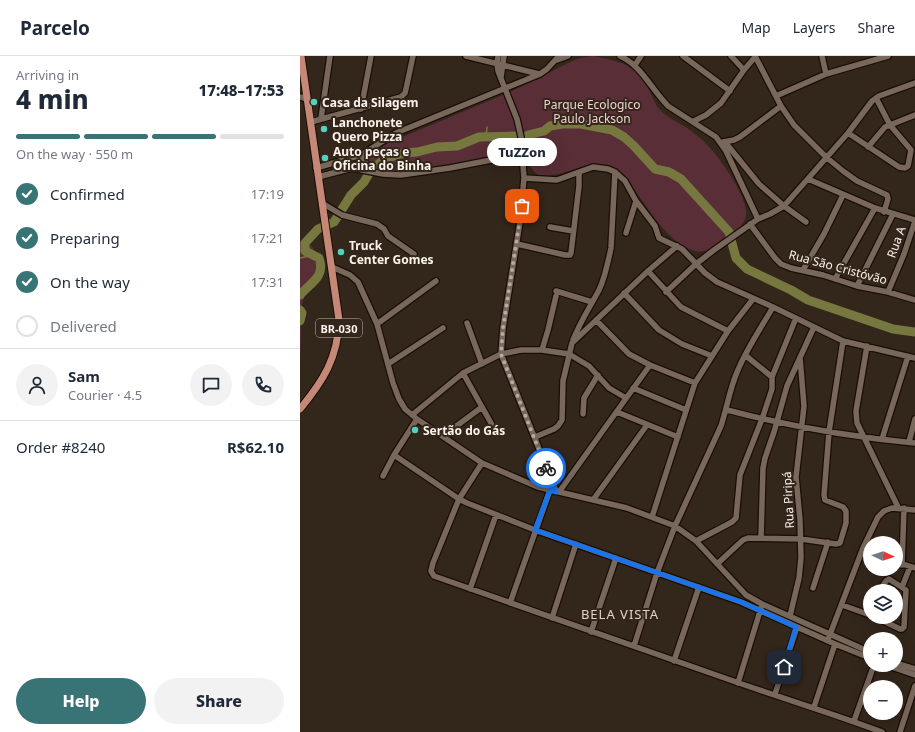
<!DOCTYPE html>
<html lang="en">
<head>
<meta charset="utf-8">
<style>
	:root { --surface:#fff; --page:#f2f2f3; --text:#1f2937; --muted:#747a83; --line:#e0e1e3; --accent:#387376 }
	body { margin:0; font-family:"Noto Sans",sans-serif; background:var(--page); color:var(--text); height:100vh; display:flex; flex-direction:column; font-size:15px; white-space:nowrap }
	* { box-sizing:border-box; margin:0 }
	p { font-size:13px; color:var(--muted) }
	.icon { flex:none; width:22px; height:22px; fill:none; stroke:currentColor; stroke-width:2; stroke-linecap:round; stroke-linejoin:round }
	.map { position:relative; flex:1; overflow:hidden }
	.side { display:flex; flex-direction:column; background:var(--surface); width:300px }
	.side>* { flex:none }
	.needle { width:26px; rotate:94deg }
	.tools { position:absolute; left:563px; top:480px; display:grid; gap:8px }
	.tools a { display:grid; place-items:center; width:40px; height:40px; border-radius:50%; background:var(--surface); box-shadow:0 4px 16px #0002; font-size:20px }
	.pin { position:absolute; display:grid; place-items:center; width:34px; height:34px; color:#fff; margin:-17px; border-radius:8px; box-shadow:0 2px 6px #0006 }
	.courier { position:absolute; display:grid; place-items:center; width:40px; height:40px; margin:-20px; border:3px solid #1a73e8; border-radius:50%; background:#fff; color:#222; box-shadow:0 1px 5px #0007 }
	.bubble { position:absolute; height:28px; border-radius:14px; background:var(--surface); box-shadow:0 4px 16px #0002; font-size:13px; font-weight:800; line-height:28px; text-align:center }
	.headline em { font-style:normal; font-weight:800 }
	.headline div { display:flex; flex-direction:column-reverse }
	.headline { display:flex; align-items:center; justify-content:space-between; height:68px; padding:0 16px }
	h1 { font-size:26px; font-weight:800; line-height:30px }
	.bar { display:grid; grid-template-columns:repeat(4,1fr); gap:6px 4px; align-content:center; height:48px; padding:0 16px }
	.bar i { height:5px; border-radius:3px; background:var(--line) }
	.bar .current { background:var(--accent) }
	.bar p { grid-column:span 4 }
	.line { display:flex; align-items:center; gap:10px; padding:0 16px; border-top:1px solid var(--line) }
	.line div { flex:1 }
	.round { display:grid; place-items:center; flex:none; width:42px; height:42px; border-radius:21px; background:var(--page) }
	ol { padding:0 16px; list-style:none }
	li { display:flex; align-items:center; gap:12px; height:44px }
	li p { margin-inline-start:auto }
	li .icon { padding:4px; border-radius:50%; background:var(--accent); color:#fff; stroke-width:4 }
	li:last-child { color:var(--muted) }
	li i { width:22px; height:22px; border:2px solid var(--line); border-radius:50% }
	.action { display:flex; gap:8px; margin-top:auto; padding:8px 16px }
	.action a { flex:1; height:46px; border-radius:24px; background:var(--accent); color:#fff; font-size:16px; font-weight:800; line-height:46px; text-align:center }
	.action a+a { background:var(--page); color:var(--text) }
	header { display:flex; align-items:center; gap:24px; box-sizing:border-box; height:56px; padding:0 20px; background:var(--surface); border-bottom:1px solid var(--line) }
	header strong { font-size:19px }
	nav { display:flex; gap:22px; margin-inline-start:auto; font-size:14px }
	main { display:flex; flex:1; min-height:0 }
	.map>svg:first-child { display:block }
</style>
</head>
<body>
<header>
<strong>Parcelo</strong>
<nav><a>Map</a><a>Layers</a><a>Share</a></nav>
</header>
<main>
<section class="side">
<div class="headline"><div><h1>4 min</h1><p>Arriving in</p></div><em>17:48–17:53</em></div>
<div class="bar"><i class="current"></i><i class="current"></i><i class="current"></i><i></i><p>On the way · 550 m</p></div>
<ol>
<li><svg class="icon" aria-label="check" viewBox="0 0 24 24"><path d="M5 12l5 5 9-10"/></svg>Confirmed<p>17:19</p></li>
<li><svg class="icon" aria-label="check" viewBox="0 0 24 24"><path d="M5 12l5 5 9-10"/></svg>Preparing<p>17:21</p></li>
<li><svg class="icon" aria-label="check" viewBox="0 0 24 24"><path d="M5 12l5 5 9-10"/></svg>On the way<p>17:31</p></li>
<li><i></i>Delivered</li>
</ol>
<div class="line" style="height:72px"><a class="round"><svg class="icon" aria-label="person" viewBox="0 0 24 24"><circle cx="12" cy="8" r="4"/><path d="M4 21q1-7 8-7t8 7"/></svg></a><div><b>Sam</b><p>Courier · 4.5</p></div><a class="round"><svg class="icon" aria-label="chat" viewBox="0 0 24 24"><path d="M4 5h16v11H9l-5 4z"/></svg></a><a class="round"><svg class="icon" aria-label="phone" viewBox="0 0 24 24"><path d="M5 4h4l2 5-3 2q2 4 5 5l2-3 5 2v4C11 20 4 13 5 4z"/></svg></a></div>
<div class="line" style="height:52px"><div>Order #8240</div><b>R$62.10</b></div>
<div class="action"><a>Help</a><a>Share</a></div>
</section>
<div class="map">
<svg width="615" height="676" viewBox="0 0 615 676">
	<rect width="100%" height="100%" fill="#33261b"/>
	<path fill="#592e36" d="M293,0C307,3 327,6 338,16C342,21 346,29 349,34C352,40 355,48 359,53C366,61 378,66 387,72C392,75 396,79 401,83C415,94 449,141 446,159C445,168 435,177 428,183C420,189 405,198 395,195C370,188 352,158 338,139C331,129 324,118 313,112C293,101 272,117 252,119C248,120 243,121 240,120C233,117 231,109 225,105L202,101L101,116C92,116 72,119 69,107C68,104 69,101 71,98C75,93 82,90 88,87L210,36L272,5L281,2Z
		M0,185C8,185 11,189 15,195C33,215 6,230 2,248L0,302Z"/>
	<g fill="none" stroke-linecap="round" stroke-linejoin="round">
		<path stroke="#76783f" stroke-width="1.5" d="M186,80L187,71
			M0,202L14,199"/>
		<path stroke="#76783f" stroke-width="9" d="M228,79L244,75L250,70L262,68H281L312,74L324,81L334,90L355,113L369,116L381,123L429,176L436,202L447,213L491,234L508,244L593,273L615,276
			M0,239C10,227 26,221 19,202L5,195V187L18,173L34,166L51,139L64,126L71,114L85,103L103,97L117,96L137,91L157,90L179,81L215,80
			M0,254L2,257L0,265"/>
		<g stroke="#1a0e05" stroke-width="8">
			<path id="minor" d="M166,0L239,18
				M198,0L197,7L198,15L217,63L221,81L224,122L220,166L203,272L201,298L256,435
				M320,0C342,10 351,33 368,50L416,81L426,95L458,163
				M383,0L430,35
				M431,0L444,14
				M455,0L481,50L494,69L526,101L543,115L557,125L587,139L588,143L584,156
				M522,0L526,18
				M257,4L268,0
				M335,9L341,0
				M201,21L204,0
				M476,40L526,18L588,0
				M0,41L7,43
				M61,53L71,0
				M21,63L30,0
				M394,65L406,59L421,47L444,14L455,1
				M11,66L101,41L105,37L106,33L113,0
				M548,77L599,111L605,112L608,110L611,94L590,69L576,42
				M423,86L434,84L440,81L481,50
				M425,86L459,128L484,150L506,166
				M568,91L585,71L615,59
				M61,99L65,105V110L63,114
				M16,112L61,99L96,77L240,18L247,13L259,0
				M18,121L52,112L83,118L101,119L150,112L191,104L223,107
				M224,122L257,124L293,111L308,113L315,116L325,125L336,145L355,170L359,182L382,193L405,217L417,226L473,251L543,285L615,302
				M508,123L575,152L615,164
				M22,147L42,159L77,168L84,173L88,180L114,198
				M450,168L475,202L481,208L491,212L523,219L557,230L588,236L615,244
				M250,171L273,175
				M326,177L336,145
				M217,188L265,199H270L271,197L279,130V116
				M32,211L50,219L58,226L77,268L93,327L99,343L105,353L117,363L182,407L238,431L327,452L375,470L396,485L446,539L462,548L570,596
				M503,214L524,178L543,139
				M348,215L381,251L428,275
				M535,223L575,152
				M557,230L593,158
				M256,235L292,246
				M366,236L396,208L414,194L458,163L470,158L484,150L548,77L572,45L579,40L615,27
				M588,236L604,198L615,165
				M324,237L359,274L382,288L412,300
				M296,264L329,298L350,309L395,327
				M167,267L182,308
				M77,268L136,225
				M273,284C280,266 290,251 299,234C305,222 308,206 311,192L315,116
				M567,290L556,355L557,367L598,451
				M242,294L248,274L256,240
				M445,299L472,321
				M88,308L143,272
				M163,317L196,376
				M333,332L386,354
				M427,354C488,370 552,381 615,387
				M317,356L378,381
				M283,358L284,342L298,319
				M112,359L163,317L201,298L221,294H242L269,298L289,310L309,332L326,342
				M143,380L182,351
				M235,381L254,373L258,370L262,364L263,325L272,287L348,215L377,190
				M582,383L608,300
				M609,386L615,363
				M94,399L159,443L167,447L235,474L441,546L535,588L570,602
				M182,407L159,443L133,507L131,515L134,520C234,556 335,591 436,626C485,643 534,658 582,676
				M83,420L94,399L117,363
				M259,436L350,309
				M293,444L347,369
				M352,461L395,327L428,275L453,243
				M461,482L463,412L465,402L474,376L487,330L514,271
				M396,485L432,466L436,462L440,419L462,363L472,333V321L496,262
				M596,506L615,512
				M417,508L443,484L448,482L501,483L536,488L540,487L546,467V455L543,451L525,444L524,439L529,376L543,285
				M602,509L604,452
				M602,531L610,511
				M513,532L528,486
				M170,533L196,459
				M210,547L250,434
				M542,549L570,559
				M490,560L499,522L501,502L500,464L496,421L504,350L500,301
				M575,561L600,573H602L604,571L606,534L589,523L586,525L579,535
				M252,562L276,488
				M291,576L316,502
				M529,581L563,492L578,461L584,455L592,452L615,454
				M334,590L357,517L375,470L421,370C427,352 430,331 438,314C447,292 461,272 473,251
				M374,605L399,531
				M596,607L615,613
				M586,609L615,619
				M438,627L461,552
				M475,638L497,571
				M514,651L535,588
				M554,665L574,609
				M600,676L615,630"/>
		</g>
		<g stroke="#1a0e05" stroke-width="9">
			<path id="major" d="M0,353C23,325 38,302 39,264L1,0"/>
		</g>
		<use href="#minor" stroke="#78685c" stroke-width="5.5"/>
		<use href="#major" stroke="#c58876" stroke-width="7"/>
	</g>
	<g fill="none" stroke-linecap="round" stroke-linejoin="round">
		<path stroke="#b5aba2" stroke-width="4" stroke-dasharray="0 7.2" d="M222,150L203,272L201,298L246,412"/>
		<path stroke="#1a73e8" stroke-width="5" d="M246,412L256,436L250,434L235,474L441,546L496,571L484,611"/>
	</g>
	<g fill="#57cec2" stroke="#33261b" stroke-width="1.5">
		<circle cx="14" cy="46" r="4"/>
		<circle cx="24" cy="73" r="4"/>
		<circle cx="25" cy="102" r="4"/>
		<circle cx="41" cy="196" r="4"/>
		<circle cx="115" cy="374" r="4"/>
	</g>
	<g text-anchor="middle" dominant-baseline="central" stroke-width="4" stroke-linejoin="round" paint-order="stroke">
		<rect fill="#33261b" stroke="#bfb5ad" stroke-width="1" x="16" y="263" width="46" height="18" rx="3"/>
		<g font-size="11" font-weight="bold" fill="#fbf2eb">
			<text x="39" y="272">BR-030</text>
		</g>
		<g font-size="12" font-weight="bold" fill="#fbf2eb" stroke="#33261b" text-anchor="start">
			<text x="22" y="46">Casa da Silagem</text>
			<text x="32" y="66">Lanchonete<tspan x="32" dy="14">Quero Pizza</tspan></text>
			<text x="33" y="95">Auto peças e<tspan x="33" dy="14">Oficina do Binha</tspan></text>
			<text x="49" y="189">Truck<tspan x="49" dy="14">Center Gomes</tspan></text>
			<text x="123" y="374">Sertão do Gás</text>
		</g>
		<g font-size="12" fill="#f5cfd4" stroke="#33261b">
			<text x="292" y="48">Parque Ecologico<tspan x="292" dy="14">Paulo Jackson</tspan></text>
		</g>
		<g font-size="12" fill="#fbf2eb" stroke="#33261b">
			<text transform="translate(596 186) rotate(-70)">Rua A</text>
			<text transform="translate(538 211) rotate(15)">Rua São Cristóvão</text>
			<text transform="translate(488 444) rotate(-93)">Rua Piripá</text>
		</g>
		<g font-size="13" letter-spacing="1" fill="#e3d1c4" stroke="#33261b">
			<text x="320" y="558">BELA VISTA</text>
		</g>
	</g>
</svg>
<div class="tools">
<a><svg class="needle" viewBox="-14 -14 28 28"><path d="M0-13l5 13h-10z" fill="#e53935"/><path d="M0 13l5-13h-10z" fill="#747a83"/></svg></a>
<a><svg class="icon" aria-label="layers" viewBox="0 0 24 24"><path d="M12 4l9 5-9 5-9-5zM3 14l9 5 9-5"/></svg></a>
<a>+</a>
<a>−</a>
</div>
<div class="pin" style="left:222px;top:150px;background:#ea580c"><svg class="icon" aria-label="bag" viewBox="0 0 24 24"><path d="M5 8h14l-1 12H6zM9 8a3 3 0 0 1 6 0"/></svg></div>
<div class="pin" style="left:484px;top:611px;background:#1f2937"><svg class="icon" aria-label="home" viewBox="0 0 24 24"><path d="M3 11l9-7 9 7M6 9v11h12V9"/></svg></div>
<div class="courier" style="left:246px;top:412px"><svg class="icon" aria-label="bike" viewBox="0 0 24 24"><circle cx="6" cy="16" r="4"/><circle cx="18" cy="16" r="4"/><path d="M6 16l4-8h5l3 8M10 8l3 8H6M13 5h3"/></svg></div>
<div class="bubble" style="left:187px;top:82px;width:70px">TuZZon</div>
</div>
</main>
</body>
</html>
